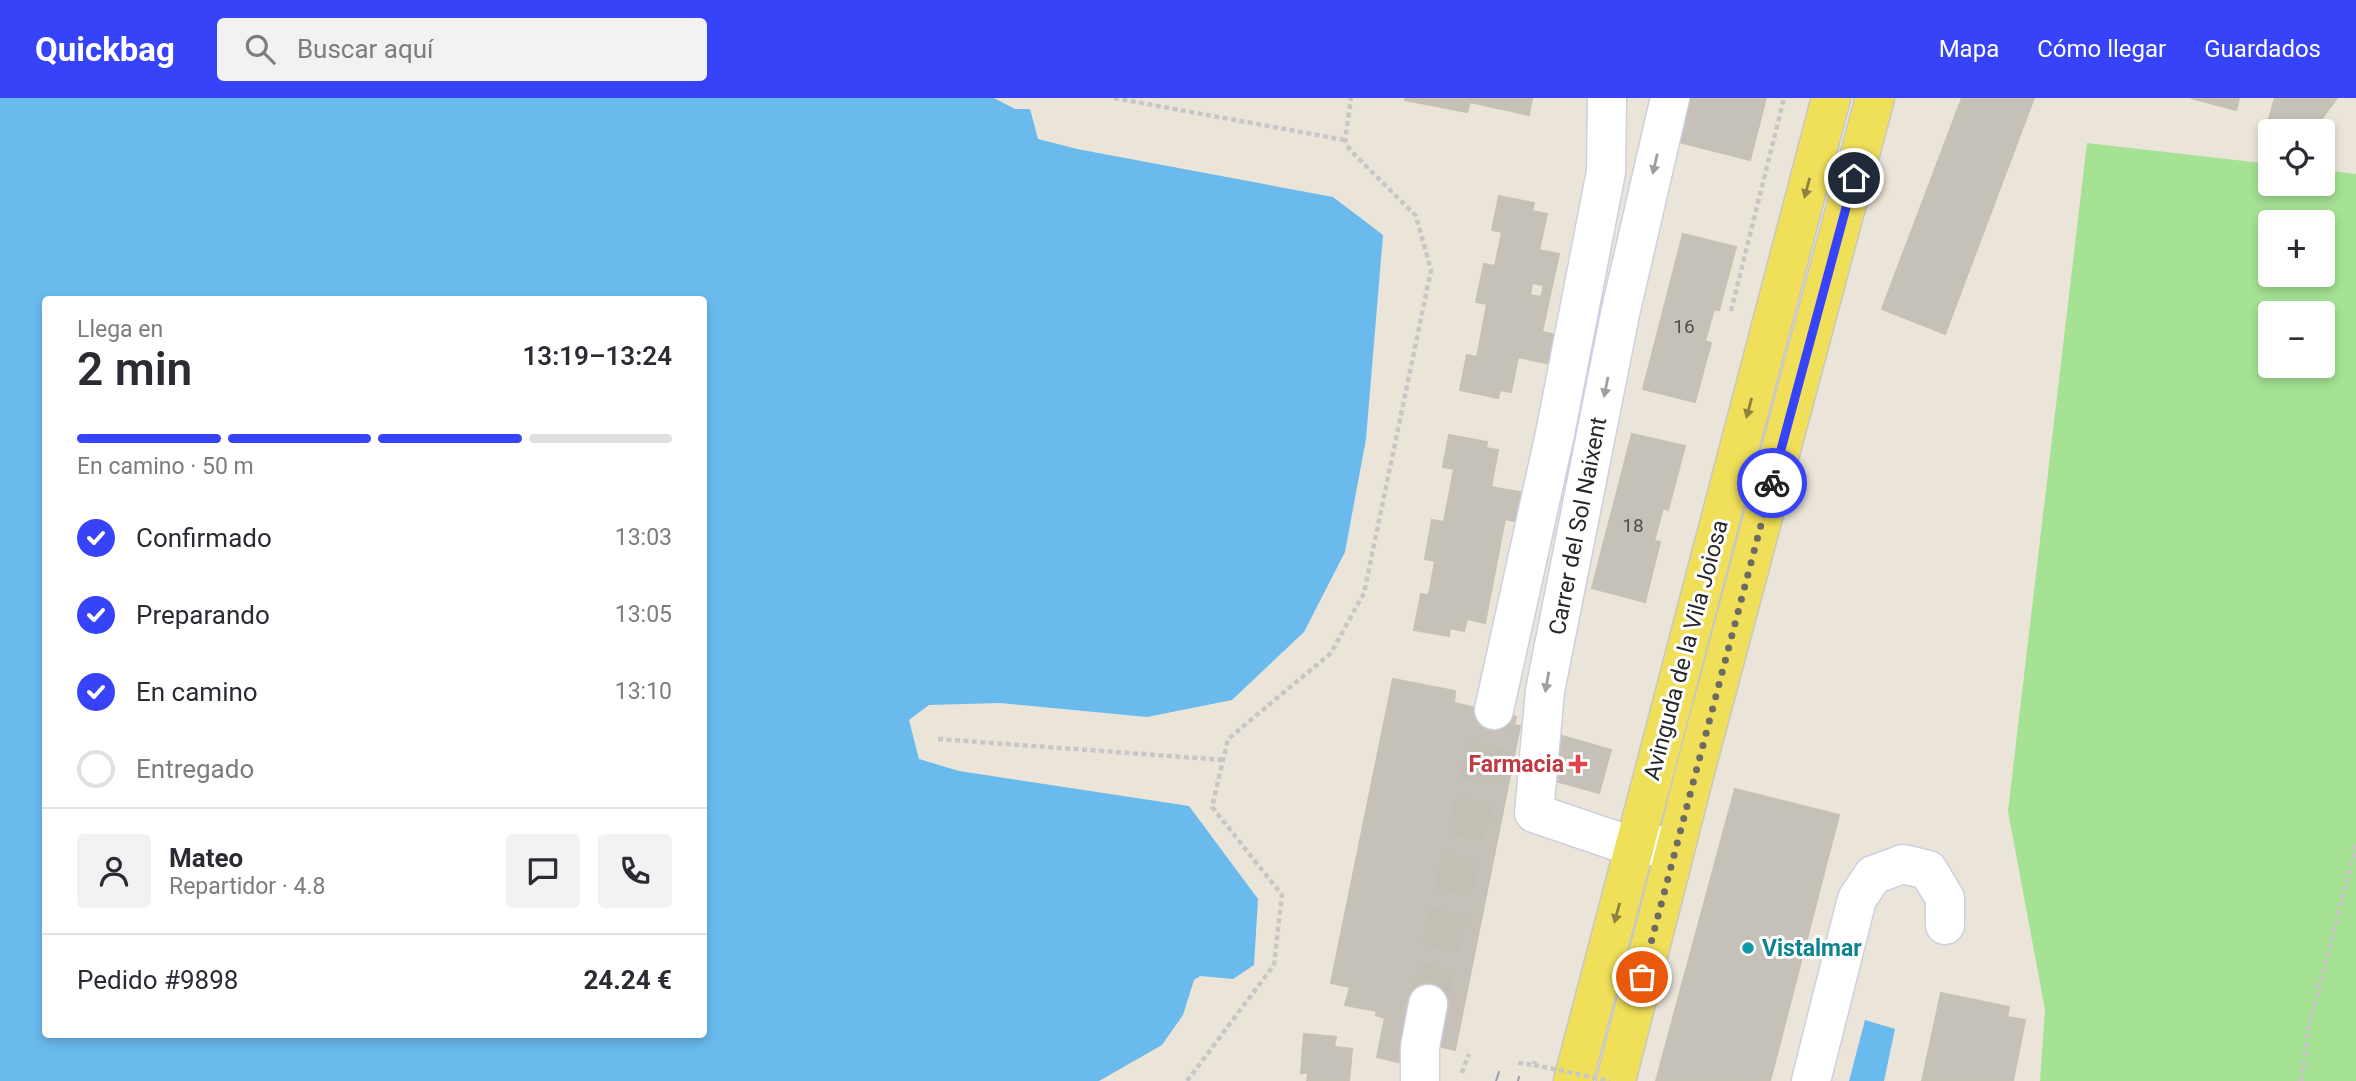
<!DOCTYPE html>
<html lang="es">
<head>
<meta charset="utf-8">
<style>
	:root { --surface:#fff; --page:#f2f2f3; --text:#2b2b33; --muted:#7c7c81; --line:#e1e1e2; --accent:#3643f9 }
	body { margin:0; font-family:Roboto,sans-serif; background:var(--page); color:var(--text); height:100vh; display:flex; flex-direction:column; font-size:26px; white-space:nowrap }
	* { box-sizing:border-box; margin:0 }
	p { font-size:23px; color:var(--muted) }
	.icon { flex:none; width:38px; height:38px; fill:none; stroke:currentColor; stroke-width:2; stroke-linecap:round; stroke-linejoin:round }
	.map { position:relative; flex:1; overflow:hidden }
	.details { position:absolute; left:42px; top:198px; width:665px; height:742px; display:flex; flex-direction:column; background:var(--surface); border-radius:7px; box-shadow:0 4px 10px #0003 }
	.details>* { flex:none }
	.tools { position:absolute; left:2258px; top:21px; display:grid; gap:14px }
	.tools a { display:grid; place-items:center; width:77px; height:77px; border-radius:7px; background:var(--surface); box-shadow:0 4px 10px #0003; font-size:35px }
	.pin { position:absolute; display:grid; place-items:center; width:60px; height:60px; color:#fff; margin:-30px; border:4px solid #fff; border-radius:50%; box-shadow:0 2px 7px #0007 }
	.courier { position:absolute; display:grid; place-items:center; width:70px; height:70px; margin:-35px; border:5px solid #3643f9; border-radius:50%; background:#fff; color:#222; box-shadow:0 2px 9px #0007 }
	.summary em { font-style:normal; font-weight:600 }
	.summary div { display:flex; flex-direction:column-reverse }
	.summary { display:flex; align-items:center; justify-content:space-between; height:119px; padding:0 35px }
	h1 { font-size:46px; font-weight:600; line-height:52px }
	.bar { display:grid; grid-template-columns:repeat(4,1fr); gap:10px 7px; align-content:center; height:84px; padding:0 35px }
	.bar i { height:9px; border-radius:5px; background:var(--line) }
	.bar .selected { background:var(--accent) }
	.bar p { grid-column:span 4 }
	.line { display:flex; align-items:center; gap:18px; padding:0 35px; border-top:2px solid var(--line) }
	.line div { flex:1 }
	.round { display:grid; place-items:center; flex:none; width:74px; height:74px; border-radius:7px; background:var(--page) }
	ol { padding:0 35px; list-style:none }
	li { display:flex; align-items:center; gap:21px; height:77px }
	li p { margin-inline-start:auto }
	li .icon { padding:7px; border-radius:50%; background:var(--accent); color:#fff; stroke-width:4 }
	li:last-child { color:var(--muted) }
	li i { width:38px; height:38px; border:4px solid var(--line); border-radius:50% }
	header { display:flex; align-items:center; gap:42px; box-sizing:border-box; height:98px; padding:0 35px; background:var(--accent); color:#fff }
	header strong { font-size:33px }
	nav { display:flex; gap:38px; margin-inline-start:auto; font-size:24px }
	.search { width:490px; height:63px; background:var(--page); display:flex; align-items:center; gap:18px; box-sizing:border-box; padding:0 24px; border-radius:7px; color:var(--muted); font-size:26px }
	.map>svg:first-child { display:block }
</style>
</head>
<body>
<header>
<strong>Quickbag</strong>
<div class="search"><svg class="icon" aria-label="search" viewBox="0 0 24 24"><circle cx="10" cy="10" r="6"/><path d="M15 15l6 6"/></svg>Buscar aquí</div>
<nav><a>Mapa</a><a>Cómo llegar</a><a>Guardados</a></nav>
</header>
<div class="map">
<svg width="2356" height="983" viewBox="0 0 2356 983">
	<rect width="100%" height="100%" fill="#eae5d8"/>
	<path fill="#a5e294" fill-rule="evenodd" d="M2087,45L2270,66V86H2322V72L2356,76V983H2040L2045,912L2008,713ZM2270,124H2322V177H2270ZM2270,215H2322V268H2270Z"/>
	<path fill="#6abaee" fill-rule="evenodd" d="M0,0H994L1015,11H1030L1038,41L1077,51L1333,99L1383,137L1366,341L1345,454L1304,534L1232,602L1147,619L999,605L929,607L909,622L919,661L959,673L1189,708L1258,801L1254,867L1233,881L1200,878L1194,882L1183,917L1162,947L1099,983H0ZM46,201H704V936H46Z
		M1865,922L1895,931L1884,983H1849Z"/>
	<path fill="#c5c1b8" stroke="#c5c1b3" stroke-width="2" fill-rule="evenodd" d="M1406,0H1532L1529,17L1470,4L1467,14L1405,2Z
		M1691,0H1766L1750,62L1679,44Z
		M1962,0H2034L1945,236L1882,211Z
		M2191,0H2239L2236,12Z
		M2275,0H2337L2313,32L2269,21Z
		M1499,98L1534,105L1532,113L1547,116L1539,152L1559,156L1542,234L1557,237L1551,266L1518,259L1511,294L1500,292L1498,300L1460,292L1467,257L1477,259L1487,206L1476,204L1484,166L1495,168L1502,134L1492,132ZM1532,185L1544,187L1541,199L1530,197Z
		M1683,136L1736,149L1719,212L1714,211L1705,243L1711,245L1695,304L1643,291Z
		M1632,336L1685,348L1668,412L1663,410L1654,443L1660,444L1645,504L1592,490Z
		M1449,337L1487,344L1486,350L1498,352L1491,389L1525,395L1519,424L1505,421L1485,525L1467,521L1464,533L1450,530L1449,538L1414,532L1421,496L1429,497L1435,463L1425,461L1432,422L1444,424L1454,371L1443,369Z
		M1393,581L1455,593L1454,605L1516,619L1514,627L1520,628L1455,952L1426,945L1411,967L1377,959L1385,920L1376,917L1377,913L1345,907L1350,889L1331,885Z
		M1555,636L1611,652L1599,695L1545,680Z
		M1735,691L1839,717L1770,983H1656Z
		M1941,895L2009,909L2007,919L2025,922L2013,983H1922Z
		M1304,936L1336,939L1334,949L1352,951L1349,983H1307L1308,975H1301Z"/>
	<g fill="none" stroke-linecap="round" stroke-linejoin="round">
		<path stroke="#c3bfb5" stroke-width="38" stroke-dasharray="38 19" stroke-linecap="butt" d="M1428,906L1494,612"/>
		<g stroke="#cecfe1" stroke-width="41">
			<path id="minor" d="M1494,612L1555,336L1606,74L1607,0
				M1666,747L1634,749L1534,715L1545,593L1620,216L1670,0
				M1420,983V949L1428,906
				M1811,983L1857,801L1873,777L1903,766L1928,772L1945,800V827"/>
		</g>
		<g stroke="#c7c7c7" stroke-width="41">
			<path id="major" d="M1573,983L1831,0
				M1616,983L1697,666L1875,0"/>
		</g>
		<path stroke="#c7c7c7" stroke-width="4.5" stroke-dasharray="5 3.5" stroke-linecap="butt" d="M1114,0L1345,42
			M1731,213L1784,0
			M938,641L1223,662
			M1518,965L1534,967L1535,963
			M1462,975L1469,956
			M1187,983L1274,867L1282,797L1212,709L1228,641L1331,555L1364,495L1431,172L1416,118L1350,52L1345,42L1351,0
			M2301,983L2309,928L2356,747"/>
		<use href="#minor" stroke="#fff" stroke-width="38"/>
		<use href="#major" stroke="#f0df58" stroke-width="38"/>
		<path stroke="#9c9cb2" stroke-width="2" d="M1496,983L1499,974
			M1518,983L1519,979"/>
		<path stroke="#c7c7c7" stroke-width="4.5" stroke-dasharray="5 3.5" stroke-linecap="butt" d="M1534,967L1610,983"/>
	</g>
	<defs><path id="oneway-solid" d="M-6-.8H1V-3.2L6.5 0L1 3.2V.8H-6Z" transform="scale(1.75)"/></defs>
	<g fill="#9e9e9e">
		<use href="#oneway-solid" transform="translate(1655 66) rotate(103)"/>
		<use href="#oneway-solid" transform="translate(1606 289) rotate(101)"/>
		<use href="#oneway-solid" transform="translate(1547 584) rotate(100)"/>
	</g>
	<g fill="#8c8340">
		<use href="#oneway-solid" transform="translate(1807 90) rotate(105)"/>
		<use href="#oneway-solid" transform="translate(1749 310) rotate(105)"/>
		<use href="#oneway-solid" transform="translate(1617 815) rotate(105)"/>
	</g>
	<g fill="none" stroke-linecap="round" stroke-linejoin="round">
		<path stroke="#6b6a65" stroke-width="7" stroke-dasharray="0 12.6" d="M1642,879L1772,385"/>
		<path stroke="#3643f9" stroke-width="9" d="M1772,385L1854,80"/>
	</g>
	<path fill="#e0444e" stroke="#fff" stroke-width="2.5" d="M1574.5 655.5h7v7h7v7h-7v7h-7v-7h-7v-7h7z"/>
	<circle fill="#0f9aa8" stroke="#fff" stroke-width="2.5" cx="1748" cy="850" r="7"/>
	<g text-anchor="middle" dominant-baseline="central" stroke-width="6" stroke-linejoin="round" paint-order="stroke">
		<g font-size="19" fill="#4e4e4b">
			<text x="1684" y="228">16</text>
			<text x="1633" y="427">18</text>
		</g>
		<g font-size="23" fill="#272727" stroke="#fff">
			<text transform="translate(1578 428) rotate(-79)">Carrer del Sol Naixent</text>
			<text transform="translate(1686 552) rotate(-75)">Avinguda de la Vila Joiosa</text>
		</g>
		<g font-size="23" font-weight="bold" fill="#be3a42" stroke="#fff" text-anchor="end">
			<text x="1564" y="666">Farmacia</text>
		</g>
		<g font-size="23" font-weight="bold" fill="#0d838f" stroke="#fff" text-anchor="start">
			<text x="1762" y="850">Vistalmar</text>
		</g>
	</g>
</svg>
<div class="tools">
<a><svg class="icon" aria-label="locate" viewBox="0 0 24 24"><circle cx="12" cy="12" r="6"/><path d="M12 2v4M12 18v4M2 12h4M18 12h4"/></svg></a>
<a>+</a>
<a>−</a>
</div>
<div class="pin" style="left:1642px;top:879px;background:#ea580c"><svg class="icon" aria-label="bag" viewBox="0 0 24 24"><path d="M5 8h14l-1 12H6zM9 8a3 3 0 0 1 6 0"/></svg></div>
<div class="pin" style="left:1854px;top:80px;background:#1f2937"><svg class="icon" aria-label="home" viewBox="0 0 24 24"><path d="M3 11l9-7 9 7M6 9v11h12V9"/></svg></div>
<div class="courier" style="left:1772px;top:385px"><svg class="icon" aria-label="bike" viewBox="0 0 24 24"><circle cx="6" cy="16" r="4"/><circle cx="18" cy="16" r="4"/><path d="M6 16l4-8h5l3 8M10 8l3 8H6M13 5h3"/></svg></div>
<section class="details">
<div class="summary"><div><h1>2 min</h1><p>Llega en</p></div><em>13:19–13:24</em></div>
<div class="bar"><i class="selected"></i><i class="selected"></i><i class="selected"></i><i></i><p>En camino · 50 m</p></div>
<ol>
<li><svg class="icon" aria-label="check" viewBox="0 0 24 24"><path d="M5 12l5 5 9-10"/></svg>Confirmado<p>13:03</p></li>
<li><svg class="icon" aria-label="check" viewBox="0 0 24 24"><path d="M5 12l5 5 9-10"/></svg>Preparando<p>13:05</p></li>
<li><svg class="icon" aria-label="check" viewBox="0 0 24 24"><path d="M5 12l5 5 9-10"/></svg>En camino<p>13:10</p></li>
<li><i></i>Entregado</li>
</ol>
<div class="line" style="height:126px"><a class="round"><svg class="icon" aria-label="person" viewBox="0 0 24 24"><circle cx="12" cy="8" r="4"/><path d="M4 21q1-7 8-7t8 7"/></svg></a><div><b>Mateo</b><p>Repartidor · 4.8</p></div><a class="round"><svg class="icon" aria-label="chat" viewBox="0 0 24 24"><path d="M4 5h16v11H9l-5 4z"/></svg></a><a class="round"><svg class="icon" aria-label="phone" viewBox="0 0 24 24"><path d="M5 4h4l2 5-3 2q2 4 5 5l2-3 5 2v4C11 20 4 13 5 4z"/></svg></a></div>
<div class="line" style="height:91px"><div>Pedido #9898</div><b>24.24 €</b></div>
</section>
</div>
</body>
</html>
